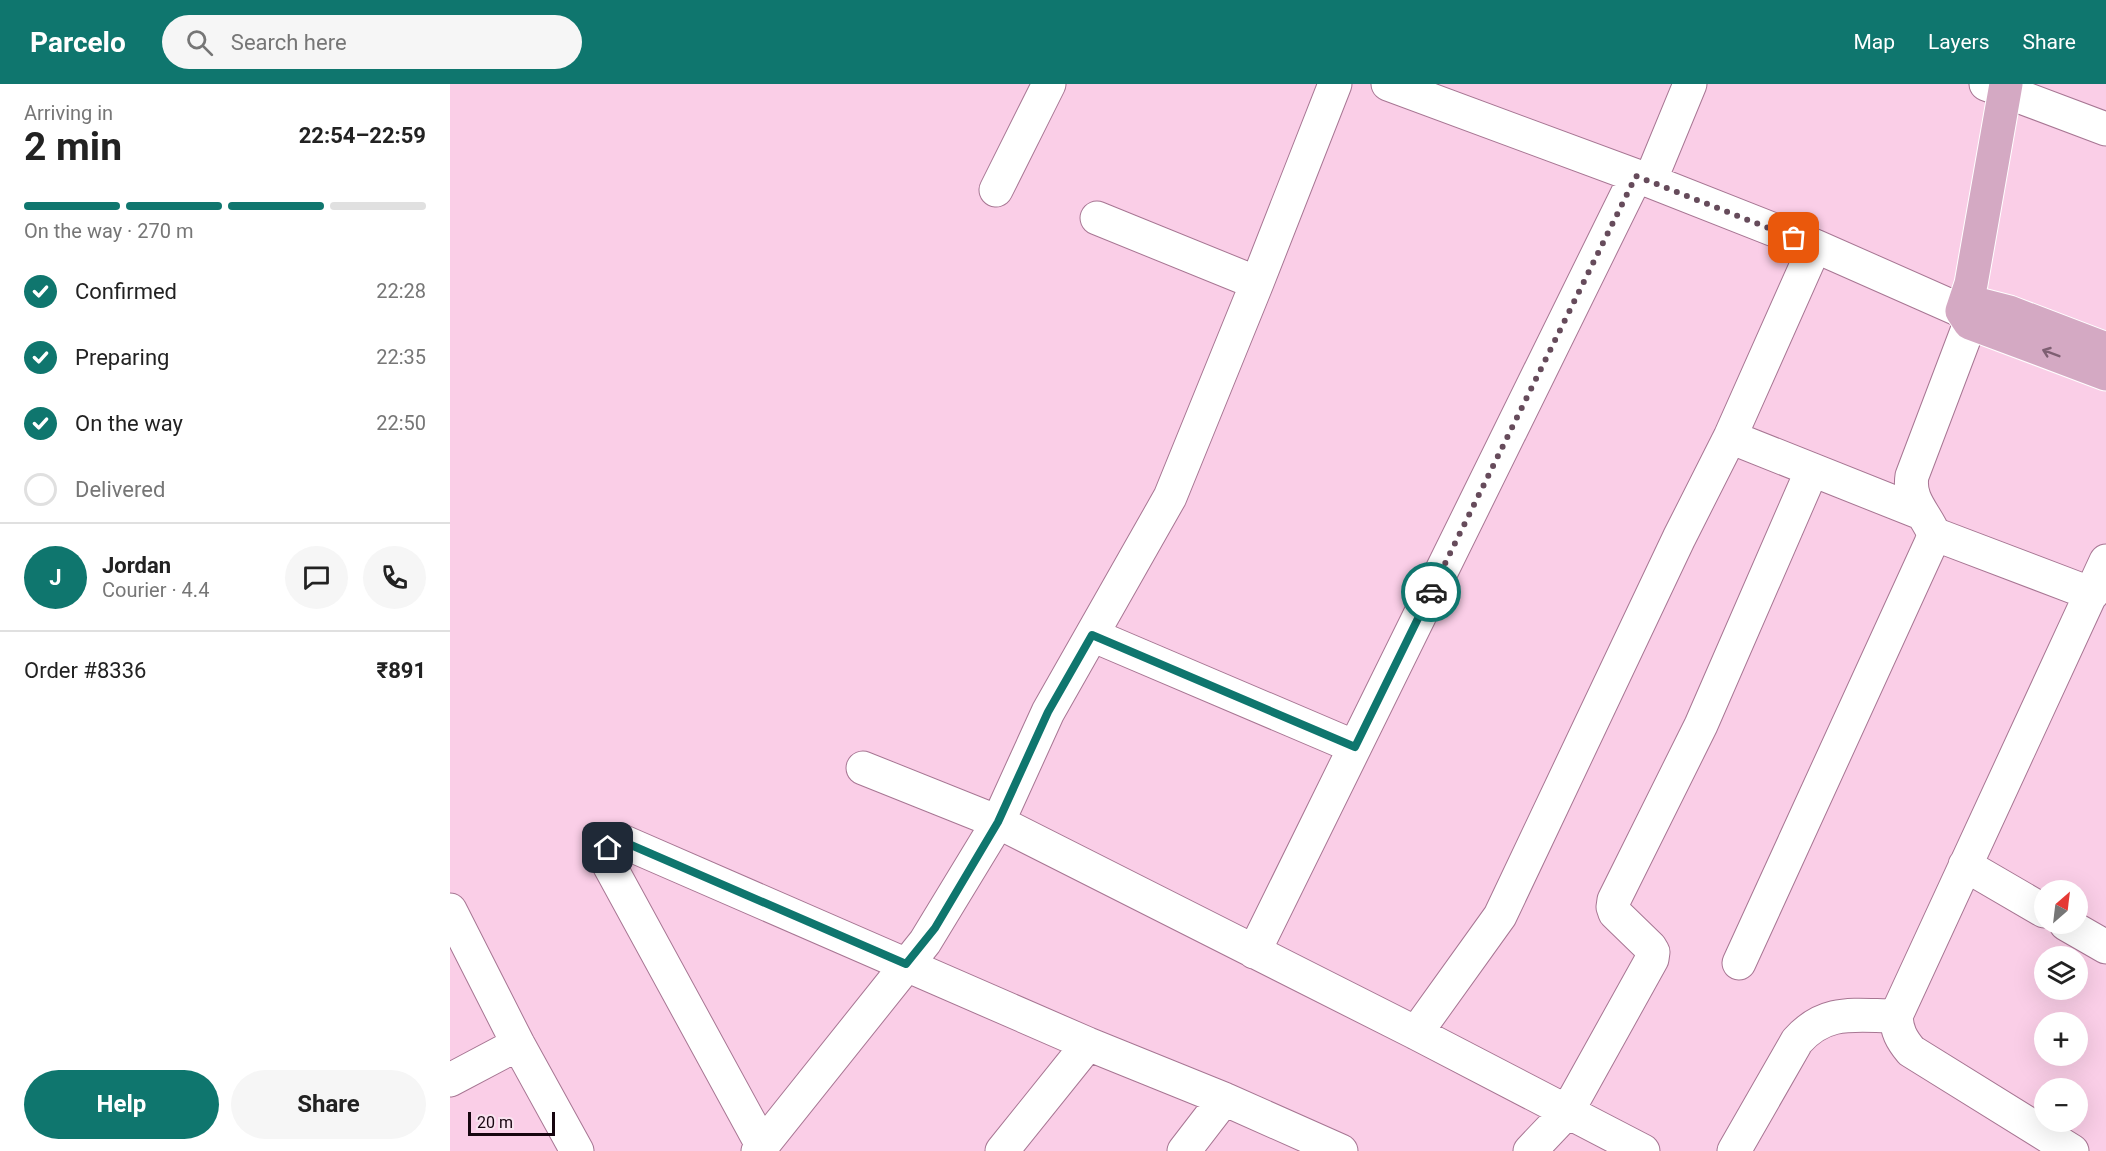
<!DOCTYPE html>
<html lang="en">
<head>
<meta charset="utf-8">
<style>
	:root { --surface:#fff; --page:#f6f6f6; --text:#222; --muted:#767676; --line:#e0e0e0; --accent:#0f766e }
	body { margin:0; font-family:Roboto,sans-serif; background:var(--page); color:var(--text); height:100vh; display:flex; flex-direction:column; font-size:22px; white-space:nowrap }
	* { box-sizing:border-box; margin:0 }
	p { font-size:20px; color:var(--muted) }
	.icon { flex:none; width:33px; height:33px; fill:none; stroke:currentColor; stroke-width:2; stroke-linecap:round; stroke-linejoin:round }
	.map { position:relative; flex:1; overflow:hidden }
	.sheet { display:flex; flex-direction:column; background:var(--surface); width:450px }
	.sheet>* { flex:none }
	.needle { width:39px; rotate:28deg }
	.controls { position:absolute; left:1584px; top:796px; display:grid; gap:12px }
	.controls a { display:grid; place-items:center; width:54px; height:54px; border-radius:50%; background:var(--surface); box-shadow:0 6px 24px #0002; font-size:30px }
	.scale { position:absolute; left:18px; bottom:15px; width:87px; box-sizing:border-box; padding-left:6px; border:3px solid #16050f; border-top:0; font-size:16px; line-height:21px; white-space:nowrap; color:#16050f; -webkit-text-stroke:4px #f9e3ef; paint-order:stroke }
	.pin { position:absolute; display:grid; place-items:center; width:51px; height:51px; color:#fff; margin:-26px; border-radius:12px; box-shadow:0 3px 9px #0006 }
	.courier { position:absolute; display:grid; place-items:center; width:60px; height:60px; margin:-30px; border:4px solid #0f766e; border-radius:50%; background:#fff; color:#222; box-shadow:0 2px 8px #0007 }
	.headline em { font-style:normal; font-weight:700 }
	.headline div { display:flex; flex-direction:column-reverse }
	.headline { display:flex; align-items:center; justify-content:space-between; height:102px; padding:0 24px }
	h1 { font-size:39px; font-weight:700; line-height:45px }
	.bar { display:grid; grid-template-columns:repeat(4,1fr); gap:9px 6px; align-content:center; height:72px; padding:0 24px }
	.bar i { height:8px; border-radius:4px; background:var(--line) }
	.bar .current { background:var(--accent) }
	.bar p { grid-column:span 4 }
	.line { display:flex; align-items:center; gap:15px; padding:0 24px; border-top:2px solid var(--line) }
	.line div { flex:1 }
	.round { display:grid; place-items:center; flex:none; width:63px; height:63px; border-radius:32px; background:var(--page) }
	ol { padding:0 24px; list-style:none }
	li { display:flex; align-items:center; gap:18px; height:66px }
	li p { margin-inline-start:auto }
	li .icon { padding:6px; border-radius:50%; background:var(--accent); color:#fff; stroke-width:4 }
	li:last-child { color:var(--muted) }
	li i { width:33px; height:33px; border:3px solid var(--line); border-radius:50% }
	.primary-button { display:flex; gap:12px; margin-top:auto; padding:12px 24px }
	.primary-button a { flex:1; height:69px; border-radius:36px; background:var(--accent); color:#fff; font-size:24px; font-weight:700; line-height:69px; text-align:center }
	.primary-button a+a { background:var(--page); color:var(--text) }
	header { display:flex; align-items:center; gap:36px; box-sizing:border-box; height:84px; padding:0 30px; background:var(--accent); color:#fff }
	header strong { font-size:28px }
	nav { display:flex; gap:33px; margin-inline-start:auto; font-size:21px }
	.search { width:420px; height:54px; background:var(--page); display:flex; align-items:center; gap:15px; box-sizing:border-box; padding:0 21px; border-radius:33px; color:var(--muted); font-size:22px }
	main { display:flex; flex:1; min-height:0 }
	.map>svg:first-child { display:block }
</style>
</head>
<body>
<header>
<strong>Parcelo</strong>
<div class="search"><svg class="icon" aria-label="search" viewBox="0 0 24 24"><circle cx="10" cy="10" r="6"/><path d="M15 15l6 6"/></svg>Search here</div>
<nav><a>Map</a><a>Layers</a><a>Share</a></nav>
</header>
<main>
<section class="sheet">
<div class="headline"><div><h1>2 min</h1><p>Arriving in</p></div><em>22:54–22:59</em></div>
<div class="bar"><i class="current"></i><i class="current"></i><i class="current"></i><i></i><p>On the way · 270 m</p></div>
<ol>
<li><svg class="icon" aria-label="check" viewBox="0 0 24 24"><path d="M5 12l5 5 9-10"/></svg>Confirmed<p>22:28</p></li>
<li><svg class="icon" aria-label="check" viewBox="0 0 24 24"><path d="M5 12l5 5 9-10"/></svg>Preparing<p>22:35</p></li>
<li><svg class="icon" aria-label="check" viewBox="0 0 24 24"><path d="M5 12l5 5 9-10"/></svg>On the way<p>22:50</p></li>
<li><i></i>Delivered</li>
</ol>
<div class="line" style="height:108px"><b class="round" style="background:var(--accent);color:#fff">J</b><div><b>Jordan</b><p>Courier · 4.4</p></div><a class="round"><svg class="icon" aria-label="chat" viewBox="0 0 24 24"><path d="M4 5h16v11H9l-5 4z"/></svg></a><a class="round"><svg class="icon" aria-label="phone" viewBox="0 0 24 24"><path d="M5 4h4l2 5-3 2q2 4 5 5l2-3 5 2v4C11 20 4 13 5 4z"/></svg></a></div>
<div class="line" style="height:78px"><div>Order #8336</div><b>₹891</b></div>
<div class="primary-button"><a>Help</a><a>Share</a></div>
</section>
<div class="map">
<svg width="1656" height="1067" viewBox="0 0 1656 1067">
	<rect width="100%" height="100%" fill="#facee7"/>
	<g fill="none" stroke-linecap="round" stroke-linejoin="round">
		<g stroke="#a77693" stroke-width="35">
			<path id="minor" d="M938,0L1200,97L1365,162L1512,227
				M1536,0L1656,45
				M1200,97L1240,0
				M546,106L599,0
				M647,134L807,199
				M1280,353L1471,429
				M1484,450L1642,510
				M642,551L905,663
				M413,684L548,738L966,949L1193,1067
				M1515,781L1594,827
				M0,826L68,960L127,1067
				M1616,840L1656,863
				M804,868L1186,92
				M1289,879L1481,459L1484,450C1475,429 1458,416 1462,392L1520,239
				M966,949L1050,832L1229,454L1280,353L1365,162
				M0,996L68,960
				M312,1061L157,777C155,765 161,754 174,758L638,960L774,1015L891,1067
				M308,1067L475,858L548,738L598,628L720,413L807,199L885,0
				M552,1067L638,960
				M734,1067L774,1015
				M1080,1067L1117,1028L1202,875L1203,868L1200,863L1165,829L1163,823L1164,816L1251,641L1362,386
				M1284,1067L1347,957C1376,924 1406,932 1446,932
				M1622,1067L1461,967C1451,955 1447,947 1446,932L1656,477"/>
		</g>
		<g stroke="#fff" stroke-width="35">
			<path id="major" d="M1556,0L1521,200L1512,227L1520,239L1656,290
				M1512,227L1524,219L1559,228L1656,265"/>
		</g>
		<use href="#minor" stroke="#fff" stroke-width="33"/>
		<use href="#major" stroke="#d4a9c3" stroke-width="33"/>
	</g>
	<defs><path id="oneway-shaft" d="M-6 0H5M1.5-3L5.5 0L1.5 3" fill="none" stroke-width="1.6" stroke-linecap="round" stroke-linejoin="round" transform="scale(1.5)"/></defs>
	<use stroke="#7e5f72" href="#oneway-shaft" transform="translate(1601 269) rotate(-159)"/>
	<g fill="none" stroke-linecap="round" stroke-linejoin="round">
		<path stroke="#664b5b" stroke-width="6" stroke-dasharray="0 10.8" d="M981,508L1186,92L1344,154"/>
		<path stroke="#0f766e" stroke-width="8" d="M158,764C163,757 166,755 174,758L456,880L485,844L548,738L598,628L642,551L905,663L981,508"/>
	</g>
</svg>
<div class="controls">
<a><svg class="needle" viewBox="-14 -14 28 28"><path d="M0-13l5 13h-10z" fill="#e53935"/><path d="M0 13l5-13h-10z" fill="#767676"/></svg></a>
<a><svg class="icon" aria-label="layers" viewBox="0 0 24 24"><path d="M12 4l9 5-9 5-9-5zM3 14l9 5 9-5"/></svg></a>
<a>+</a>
<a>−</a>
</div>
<div class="scale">20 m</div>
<div class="pin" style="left:1344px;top:154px;background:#ea580c"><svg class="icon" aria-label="bag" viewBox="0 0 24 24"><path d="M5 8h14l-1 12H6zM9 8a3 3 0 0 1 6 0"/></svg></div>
<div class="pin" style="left:158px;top:764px;background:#1f2937"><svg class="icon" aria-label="home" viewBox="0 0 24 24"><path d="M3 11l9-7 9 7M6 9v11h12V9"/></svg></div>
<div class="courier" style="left:981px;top:508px"><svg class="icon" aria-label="car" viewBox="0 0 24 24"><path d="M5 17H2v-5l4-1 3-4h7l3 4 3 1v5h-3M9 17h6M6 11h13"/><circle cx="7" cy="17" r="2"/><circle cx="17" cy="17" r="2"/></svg></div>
</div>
</main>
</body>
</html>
